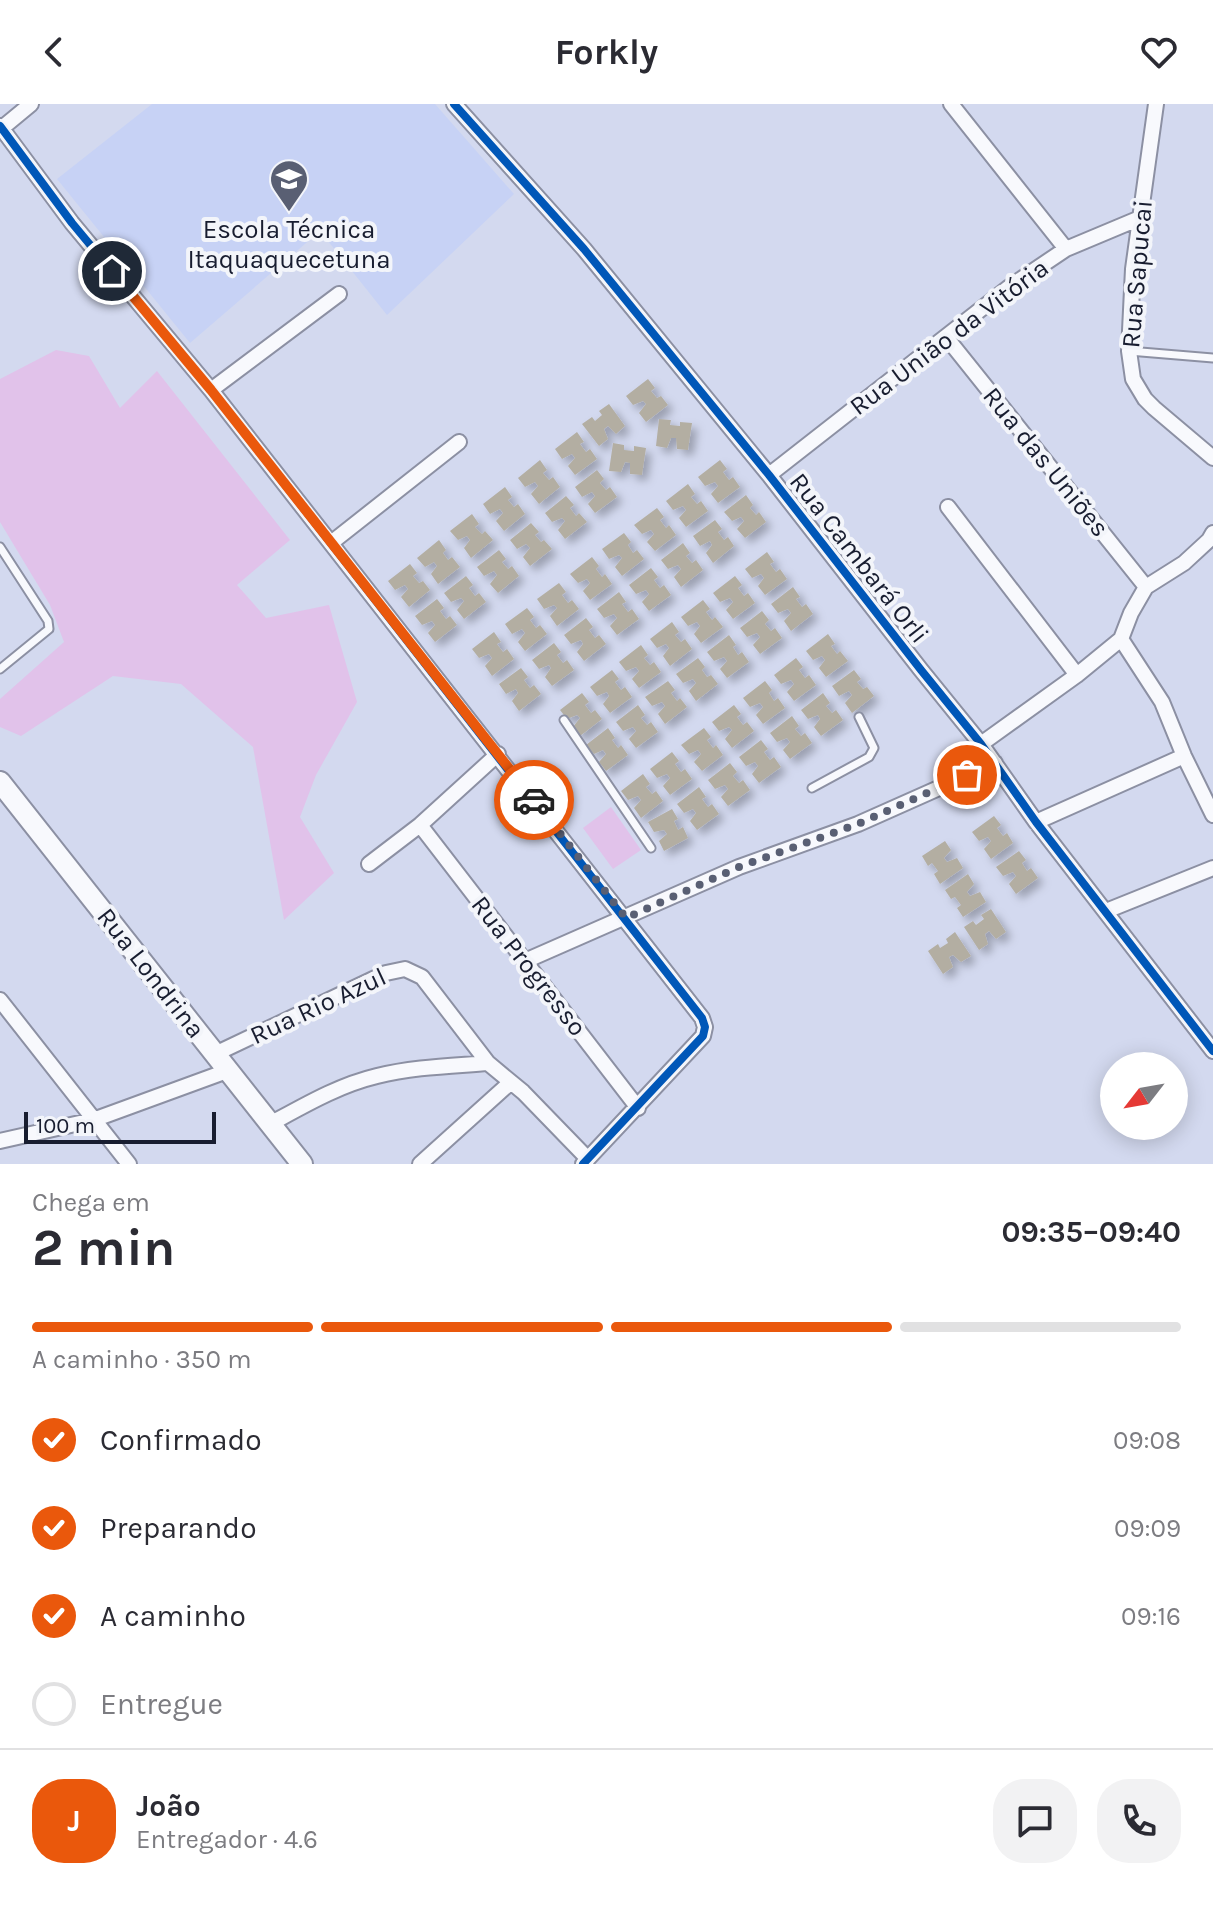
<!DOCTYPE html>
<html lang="pt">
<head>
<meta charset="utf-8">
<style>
	:root { --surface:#fff; --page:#f2f2f3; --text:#2b2b33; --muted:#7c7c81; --line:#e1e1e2; --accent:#ea580c }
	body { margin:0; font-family:Karla,sans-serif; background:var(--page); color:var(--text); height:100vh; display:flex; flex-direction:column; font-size:30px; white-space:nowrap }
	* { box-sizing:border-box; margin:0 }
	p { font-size:26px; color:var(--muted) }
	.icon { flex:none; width:44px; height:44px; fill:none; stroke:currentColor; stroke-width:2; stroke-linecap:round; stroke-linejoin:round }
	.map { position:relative; height:1060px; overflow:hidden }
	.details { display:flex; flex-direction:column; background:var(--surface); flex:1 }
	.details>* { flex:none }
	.needle { width:52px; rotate:239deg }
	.controls { position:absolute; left:1100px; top:948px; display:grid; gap:16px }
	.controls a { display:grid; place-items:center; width:88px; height:88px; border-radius:50%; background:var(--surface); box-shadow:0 4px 20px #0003; font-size:40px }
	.scale { position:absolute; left:24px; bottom:20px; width:192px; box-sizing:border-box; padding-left:8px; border:4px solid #181d30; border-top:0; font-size:22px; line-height:28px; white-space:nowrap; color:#181d30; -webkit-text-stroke:6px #f3f5fa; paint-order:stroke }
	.pin { position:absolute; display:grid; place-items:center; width:68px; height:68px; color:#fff; margin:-34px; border:4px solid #fff; border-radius:50%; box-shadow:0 2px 8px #0007 }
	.courier { position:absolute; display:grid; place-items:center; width:80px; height:80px; margin:-40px; border:6px solid #ea580c; border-radius:50%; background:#fff; color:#222; box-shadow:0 2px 10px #0007 }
	.headline em { font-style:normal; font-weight:700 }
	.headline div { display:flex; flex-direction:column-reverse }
	.headline { display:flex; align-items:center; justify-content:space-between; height:136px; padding:0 32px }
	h1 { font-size:52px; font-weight:700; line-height:60px }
	.bar { display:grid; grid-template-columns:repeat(4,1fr); gap:12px 8px; align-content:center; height:96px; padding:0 32px }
	.bar i { height:10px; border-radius:6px; background:var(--line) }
	.bar .current { background:var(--accent) }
	.bar p { grid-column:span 4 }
	.line { display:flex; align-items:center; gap:20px; padding:0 32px; border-top:2px solid var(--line) }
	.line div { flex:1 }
	.round { display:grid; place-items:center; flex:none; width:84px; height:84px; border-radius:32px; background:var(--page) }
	ol { padding:0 32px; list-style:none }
	li { display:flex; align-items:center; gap:24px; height:88px }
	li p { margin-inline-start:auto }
	li .icon { padding:8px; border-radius:50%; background:var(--accent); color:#fff; stroke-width:4 }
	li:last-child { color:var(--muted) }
	li i { width:44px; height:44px; border:4px solid var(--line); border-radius:50% }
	header { display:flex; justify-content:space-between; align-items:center; height:104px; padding:0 32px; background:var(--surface); font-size:36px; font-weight:700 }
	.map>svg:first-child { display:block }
</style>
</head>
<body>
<header><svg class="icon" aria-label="back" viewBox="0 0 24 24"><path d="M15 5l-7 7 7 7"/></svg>Forkly<svg class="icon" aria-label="heart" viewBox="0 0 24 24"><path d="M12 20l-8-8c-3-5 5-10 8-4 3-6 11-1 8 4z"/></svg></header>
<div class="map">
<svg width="1213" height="1060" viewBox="0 0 1213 1060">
	<defs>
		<filter id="shadow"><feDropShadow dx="5.5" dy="5.5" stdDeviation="4" flood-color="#0004"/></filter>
	</defs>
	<rect width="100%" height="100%" fill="#d3d9ef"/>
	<path fill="#c7d2f5" d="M152,0H435L514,90L387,211L320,127L190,239L57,75Z"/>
	<path fill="#e1c2ea" d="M56,246L89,252L120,304L157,267L290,436L237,481L266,514L329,501L357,598L316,671L300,713L334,769L284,816L253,643L181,580L113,572L21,632L0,623V595L64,538L50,501L0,418V275Z
		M611,703L641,746L613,765L583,724Z"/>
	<path fill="#b3aea2" filter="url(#shadow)" d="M648,275L655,284L651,287L657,294L661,292L668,301L646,318L639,309L646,300L643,297L633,301L626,292Z
		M609,300L625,322L616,330L608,322L604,325L608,335L599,342L582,320L592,313L595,317L602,311L599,307Z
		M659,315L671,316L670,321L680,322V318L692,319L688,346L677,345L676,334H671L667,344L656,342Z
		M577,328L584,338L580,340L586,348L590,345L597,355L575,371L568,362L575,354L572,350L562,355L555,345Z
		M613,339L624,341V346L634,347V342L646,344L642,371L630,370V359L625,358L621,368L609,367Z
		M540,356L547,366L543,369L549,376L553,373L560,383L539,400L531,390L538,382L535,378L525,383L518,374Z
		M720,356L727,365L723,368L729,376L733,373L740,383L718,399L711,390L718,382L715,378L705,382L698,373Z
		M597,366L604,375L600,379L606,386L610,383L617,393L595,409L588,400L595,392L592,388L582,393L575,383Z
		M688,380L695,390L691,393L697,400L701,397L708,407L686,423L679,414L686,406L683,402L673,406L666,397Z
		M505,383L512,393L508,396L514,403L518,400L525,410L504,427L496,417L503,409L500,405L490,410L483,400Z
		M746,391L753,401L750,404L756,411L759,408L766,418L745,434L737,425L744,417L741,413L732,417L724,408Z
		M566,392L574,401L570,404L576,412L579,409L587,418L565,435L558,426L565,417L562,414L552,418L545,409Z
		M657,404L664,413L660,416L666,424L669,421L676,431L655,447L647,438L654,430L651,426L642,430L634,421Z
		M472,410L479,420L475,423L482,430L485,427L493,436L471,454L464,444L470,436L467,432L458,436L450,427Z
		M715,416L722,425L718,428L724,436L728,433L734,442L713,459L706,449L712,441L710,437L700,442L693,432Z
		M531,419L539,428L535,431L541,438L544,436L552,445L530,462L523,453L530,444L526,440L517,445L510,436Z
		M624,429L631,438L628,441L633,449L637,446L644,455L622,472L615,463L622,454L619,451L609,455L602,445Z
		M439,436L446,446L443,449L448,456L452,453L460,463L438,480L431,470L437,462L434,458L425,463L417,454Z
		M683,439L690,449L686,452L692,459L696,456L703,466L681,483L674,473L681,465L678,461L668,465L661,456Z
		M499,446L506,455L502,458L508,465L512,462L519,472L498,489L490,480L497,471L494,467L484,472L477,463Z
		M767,448L774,458L770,460L776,468L780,465L787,475L765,491L758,482L764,474L761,470L752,474L745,465Z
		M592,453L599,462L596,465L602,473L605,470L612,480L590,496L583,487L590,479L587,475L578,479L570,470Z
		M410,460L417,469L413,472L419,479L423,477L430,486L409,503L401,493L408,485L405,481L395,486L388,477Z
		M651,464L658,473L654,476L660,484L664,481L671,491L649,507L642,498L649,490L646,486L636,490L629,481Z
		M466,472L473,481L469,484L475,492L479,489L486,498L464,515L457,506L464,497L461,494L451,498L444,489Z
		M735,472L742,481L738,484L744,492L748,489L755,499L733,515L726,506L733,498L730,494L720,498L713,489Z
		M559,479L566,488L562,491L568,499L572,496L579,505L557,522L550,512L557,504L554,501L544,505L537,495Z
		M793,483L800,493L796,495L802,503L806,500L813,510L791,527L784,517L791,509L788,505L778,509L771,500Z
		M619,488L626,498L622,500L628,508L632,505L639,515L617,531L610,522L617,514L614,510L604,514L597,505Z
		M437,495L444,504L440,507L446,515L450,512L457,521L435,538L428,529L435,521L432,517L422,521L415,512Z
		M703,496L710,505L706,508L712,516L715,513L723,523L701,539L694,530L700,522L697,518L688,522L681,513Z
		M527,504L534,513L530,516L536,524L540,521L547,530L525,547L518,538L525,529L522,525L512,530L505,520Z
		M762,507L769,516L765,520L771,527L775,524L782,534L760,550L753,541L760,533L757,529L747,533L740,524Z
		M586,514L593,523L589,526L595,534L599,531L606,540L584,557L577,548L583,540L581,536L571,540L564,531Z
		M672,518L679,528L675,531L681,538L685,535L692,545L670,562L663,552L669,544L666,540L657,544L650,535Z
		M494,528L501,538L497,540L503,548L507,545L514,555L492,572L485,562L492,554L489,550L479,554L472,545Z
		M828,530L835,540L831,542L837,550L840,547L848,557L826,573L819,564L825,556L822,552L813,556L806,547Z
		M729,531L736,541L733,543L738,551L742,548L749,558L727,574L720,565L727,557L724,553L714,557L707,548Z
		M554,539L561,548L557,551L563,559L567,556L574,566L552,582L545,573L551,564L549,561L539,565L532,556Z
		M641,541L648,551L644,554L650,561L654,558L661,568L639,584L632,575L639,567L636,563L626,567L619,558Z
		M698,554L705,563L702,566L707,573L711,571L718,580L696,597L689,587L696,579L693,575L683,579L676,570Z
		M796,554L803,563L799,566L805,574L809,571L816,581L794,597L787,588L794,580L791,576L781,580L774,571Z
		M521,564L528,573L524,576L530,584L534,581L541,590L519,607L512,597L518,589L516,585L506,590L499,580Z
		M612,566L619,575L615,578L621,586L625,583L632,593L610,609L603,600L609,592L607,588L597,592L590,583Z
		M854,566L861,575L857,578L863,585L867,583L874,592L852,609L845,599L852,591L849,587L839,592L832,582Z
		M668,577L675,586L671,589L677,597L680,594L687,603L665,620L658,610L665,602L662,598L652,602L645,593Z
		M765,577L772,586L769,589L774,597L778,594L785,604L763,620L756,611L763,603L760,599L750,603L743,594Z
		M582,589L589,598L585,601L591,609L595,606L602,615L580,632L573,623L580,614L577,611L567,615L560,606Z
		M823,589L830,599L826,602L832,609L836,606L843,616L821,632L814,623L820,615L818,611L808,615L801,606Z
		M638,601L645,611L641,614L647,621L651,618L658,628L636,644L629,635L636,627L633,623L623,627L616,618Z
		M734,601L741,610L737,613L743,621L747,618L754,627L732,644L725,635L732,626L729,623L719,627L712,618Z
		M792,612L799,622L795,625L801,632L805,629L812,639L790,655L783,646L790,638L787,634L777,638L770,629Z
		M608,624L615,634L612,636L618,644L621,641L628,651L606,667L599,658L606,650L603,646L594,650L586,641Z
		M704,624L711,633L707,636L713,644L716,641L723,651L702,667L694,658L701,650L698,646L689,650L681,641Z
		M761,636L768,645L764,648L770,656L774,653L781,663L759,679L752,670L758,662L755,658L746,662L739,653Z
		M672,648L679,657L675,660L681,668L685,665L692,675L670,691L663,682L670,674L667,670L657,674L650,665Z
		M730,659L737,668L733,672L739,679L743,676L750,686L728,702L721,693L728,685L725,681L715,685L708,676Z
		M643,670L650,680L646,683L652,690L656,687L663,697L641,714L634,704L641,696L638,692L628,696L621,687Z
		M699,683L706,693L702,695L708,703L712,700L719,710L697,726L690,717L696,709L693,705L684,709L677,700Z
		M672,705L678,715L674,717L678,726L683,723L688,734L664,747L659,737L667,730L664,726L654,728L648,718Z
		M994,712L1001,721L997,724L1003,732L1007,729L1013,739L991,755L984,745L991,737L988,733L979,737L972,728Z
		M945,737L951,746L944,754L947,758L957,754L963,764L940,780L934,770L938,767L932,759L928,762L922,752Z
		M1019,747L1026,756L1022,759L1027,767L1031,764L1038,774L1016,790L1009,780L1016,772L1013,768L1003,772L996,763Z
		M968,770L974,780L967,788L970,792L980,788L986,798L963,813L957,804L961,801L955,793L951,795L945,786Z
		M991,805L1006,828L996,835L989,827L985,830L988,840L979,846L964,823L973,817L976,821L984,815L981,811Z
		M955,828L971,852L961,858L953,851L949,853L953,863L943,870L928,847L938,840L940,844L948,839L946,835Z"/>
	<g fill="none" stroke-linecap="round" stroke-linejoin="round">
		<g stroke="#8c90a3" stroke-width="11">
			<path id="lane" d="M1129,247L1213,254
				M0,443L48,517L49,525L0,565
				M564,616L651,744
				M812,684L869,653L874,644L859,613"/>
		</g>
		<g stroke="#8c90a3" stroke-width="18">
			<path id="street" d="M454,0L584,145L769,371L921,566L981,640L1036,718L1213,947
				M951,0L1066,145
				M1156,0L1133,165L1129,247L1133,275L1145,295L1154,304L1213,354
				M0,22L72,119L211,286L702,914L705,923L703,932L583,1060
				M2,24L31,0
				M946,233L1146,483
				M211,286L339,190
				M769,371L1008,184L1066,145L1140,114
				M948,403L1077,571
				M331,439L459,338
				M1121,535L1162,598L1184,652L1213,711
				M981,640L1077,571L1121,535L1131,509L1146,483L1184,459L1209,436L1213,429
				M1036,718L1184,652
				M420,721L638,1004
				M369,760L420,721L498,650
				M1106,807L1213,764
				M525,857L739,763L858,720L995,659
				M0,896L129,1060
				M215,950L386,869L405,865L422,873L488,959L523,988L588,1055
				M270,1020C305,1001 339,981 377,972C413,963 451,962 488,959
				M0,1037L93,1016L227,967
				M420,1060L511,978"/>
		</g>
		<g stroke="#8c90a3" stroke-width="24">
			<path id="secondary" d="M0,678L302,1060"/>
		</g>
		<use href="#lane" stroke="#f8f9fd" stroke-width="7"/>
		<use href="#street" stroke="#f8f9fd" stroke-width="14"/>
		<use href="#secondary" stroke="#f8f9fd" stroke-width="20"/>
		<g stroke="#f3f5fa" stroke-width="13">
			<path id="cycleway" d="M454,0L584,145L769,371L921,566L981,640L1036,718L1213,947
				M0,22L72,119L211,286L702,914L705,923L703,932L583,1060"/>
		</g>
		<use href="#cycleway" stroke="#0057b8" stroke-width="8"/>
	</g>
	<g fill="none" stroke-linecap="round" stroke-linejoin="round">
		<path stroke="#595f73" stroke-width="8" stroke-dasharray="0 14.4" d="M534,696L626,814L739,763L858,720L967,671"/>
		<path stroke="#ea580c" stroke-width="10" d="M112,167L211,286L534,696"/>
	</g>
	<defs>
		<g id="university-pin" transform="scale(2)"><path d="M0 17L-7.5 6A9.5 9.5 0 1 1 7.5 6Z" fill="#595f73" stroke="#f3f5fa"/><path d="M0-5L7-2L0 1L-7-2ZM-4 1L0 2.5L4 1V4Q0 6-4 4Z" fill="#fff"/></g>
	</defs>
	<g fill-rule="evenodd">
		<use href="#university-pin" x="289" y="75"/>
	</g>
	<g text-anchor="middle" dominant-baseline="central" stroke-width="8" stroke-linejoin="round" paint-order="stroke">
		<g font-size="26" fill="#181d30" stroke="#f3f5fa">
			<text x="289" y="125">Escola Técnica<tspan x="289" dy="30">Itaquaquecetuna</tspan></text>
		</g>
		<g font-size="26" fill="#181d30" stroke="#f3f5fa">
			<text transform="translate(1137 170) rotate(-85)">Rua Sapucai</text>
			<text transform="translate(949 233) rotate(-37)">Rua União da Vitória</text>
			<text transform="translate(1046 358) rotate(51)">Rua das Uniões</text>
			<text transform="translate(859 454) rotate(52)">Rua Cambará Orli</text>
			<text transform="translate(529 862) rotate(52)">Rua Progresso</text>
			<text transform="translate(151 869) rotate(52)">Rua Londrina</text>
			<text transform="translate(318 902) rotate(-25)">Rua Rio Azul</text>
		</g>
	</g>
</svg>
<div class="controls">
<a><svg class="needle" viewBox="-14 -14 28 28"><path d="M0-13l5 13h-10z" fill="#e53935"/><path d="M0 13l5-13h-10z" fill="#7c7c81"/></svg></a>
</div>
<div class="scale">100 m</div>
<div class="pin" style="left:967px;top:671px;background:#ea580c"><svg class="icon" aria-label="bag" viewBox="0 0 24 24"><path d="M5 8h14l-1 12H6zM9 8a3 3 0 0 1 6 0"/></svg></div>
<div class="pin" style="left:112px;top:167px;background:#1f2937"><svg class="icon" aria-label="home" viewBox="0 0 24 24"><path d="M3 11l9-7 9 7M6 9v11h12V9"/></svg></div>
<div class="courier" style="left:534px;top:696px"><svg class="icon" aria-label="car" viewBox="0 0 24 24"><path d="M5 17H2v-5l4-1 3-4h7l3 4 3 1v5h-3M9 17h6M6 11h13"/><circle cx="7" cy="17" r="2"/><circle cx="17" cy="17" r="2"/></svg></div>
</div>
<section class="details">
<div class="headline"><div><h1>2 min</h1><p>Chega em</p></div><em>09:35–09:40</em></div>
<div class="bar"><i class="current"></i><i class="current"></i><i class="current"></i><i></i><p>A caminho · 350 m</p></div>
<ol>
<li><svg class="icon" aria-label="check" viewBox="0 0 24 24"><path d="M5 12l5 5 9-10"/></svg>Confirmado<p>09:08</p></li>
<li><svg class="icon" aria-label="check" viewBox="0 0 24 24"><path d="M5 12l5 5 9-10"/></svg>Preparando<p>09:09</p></li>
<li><svg class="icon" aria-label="check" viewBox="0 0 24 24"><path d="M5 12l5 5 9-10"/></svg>A caminho<p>09:16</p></li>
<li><i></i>Entregue</li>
</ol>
<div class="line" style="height:144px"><b class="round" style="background:var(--accent);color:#fff">J</b><div><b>João</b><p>Entregador · 4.6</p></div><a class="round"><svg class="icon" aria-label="chat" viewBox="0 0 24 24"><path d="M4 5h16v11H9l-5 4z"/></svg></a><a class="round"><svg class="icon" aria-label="phone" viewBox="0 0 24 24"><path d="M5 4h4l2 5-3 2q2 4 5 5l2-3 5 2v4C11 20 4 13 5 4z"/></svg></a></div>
</section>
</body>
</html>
